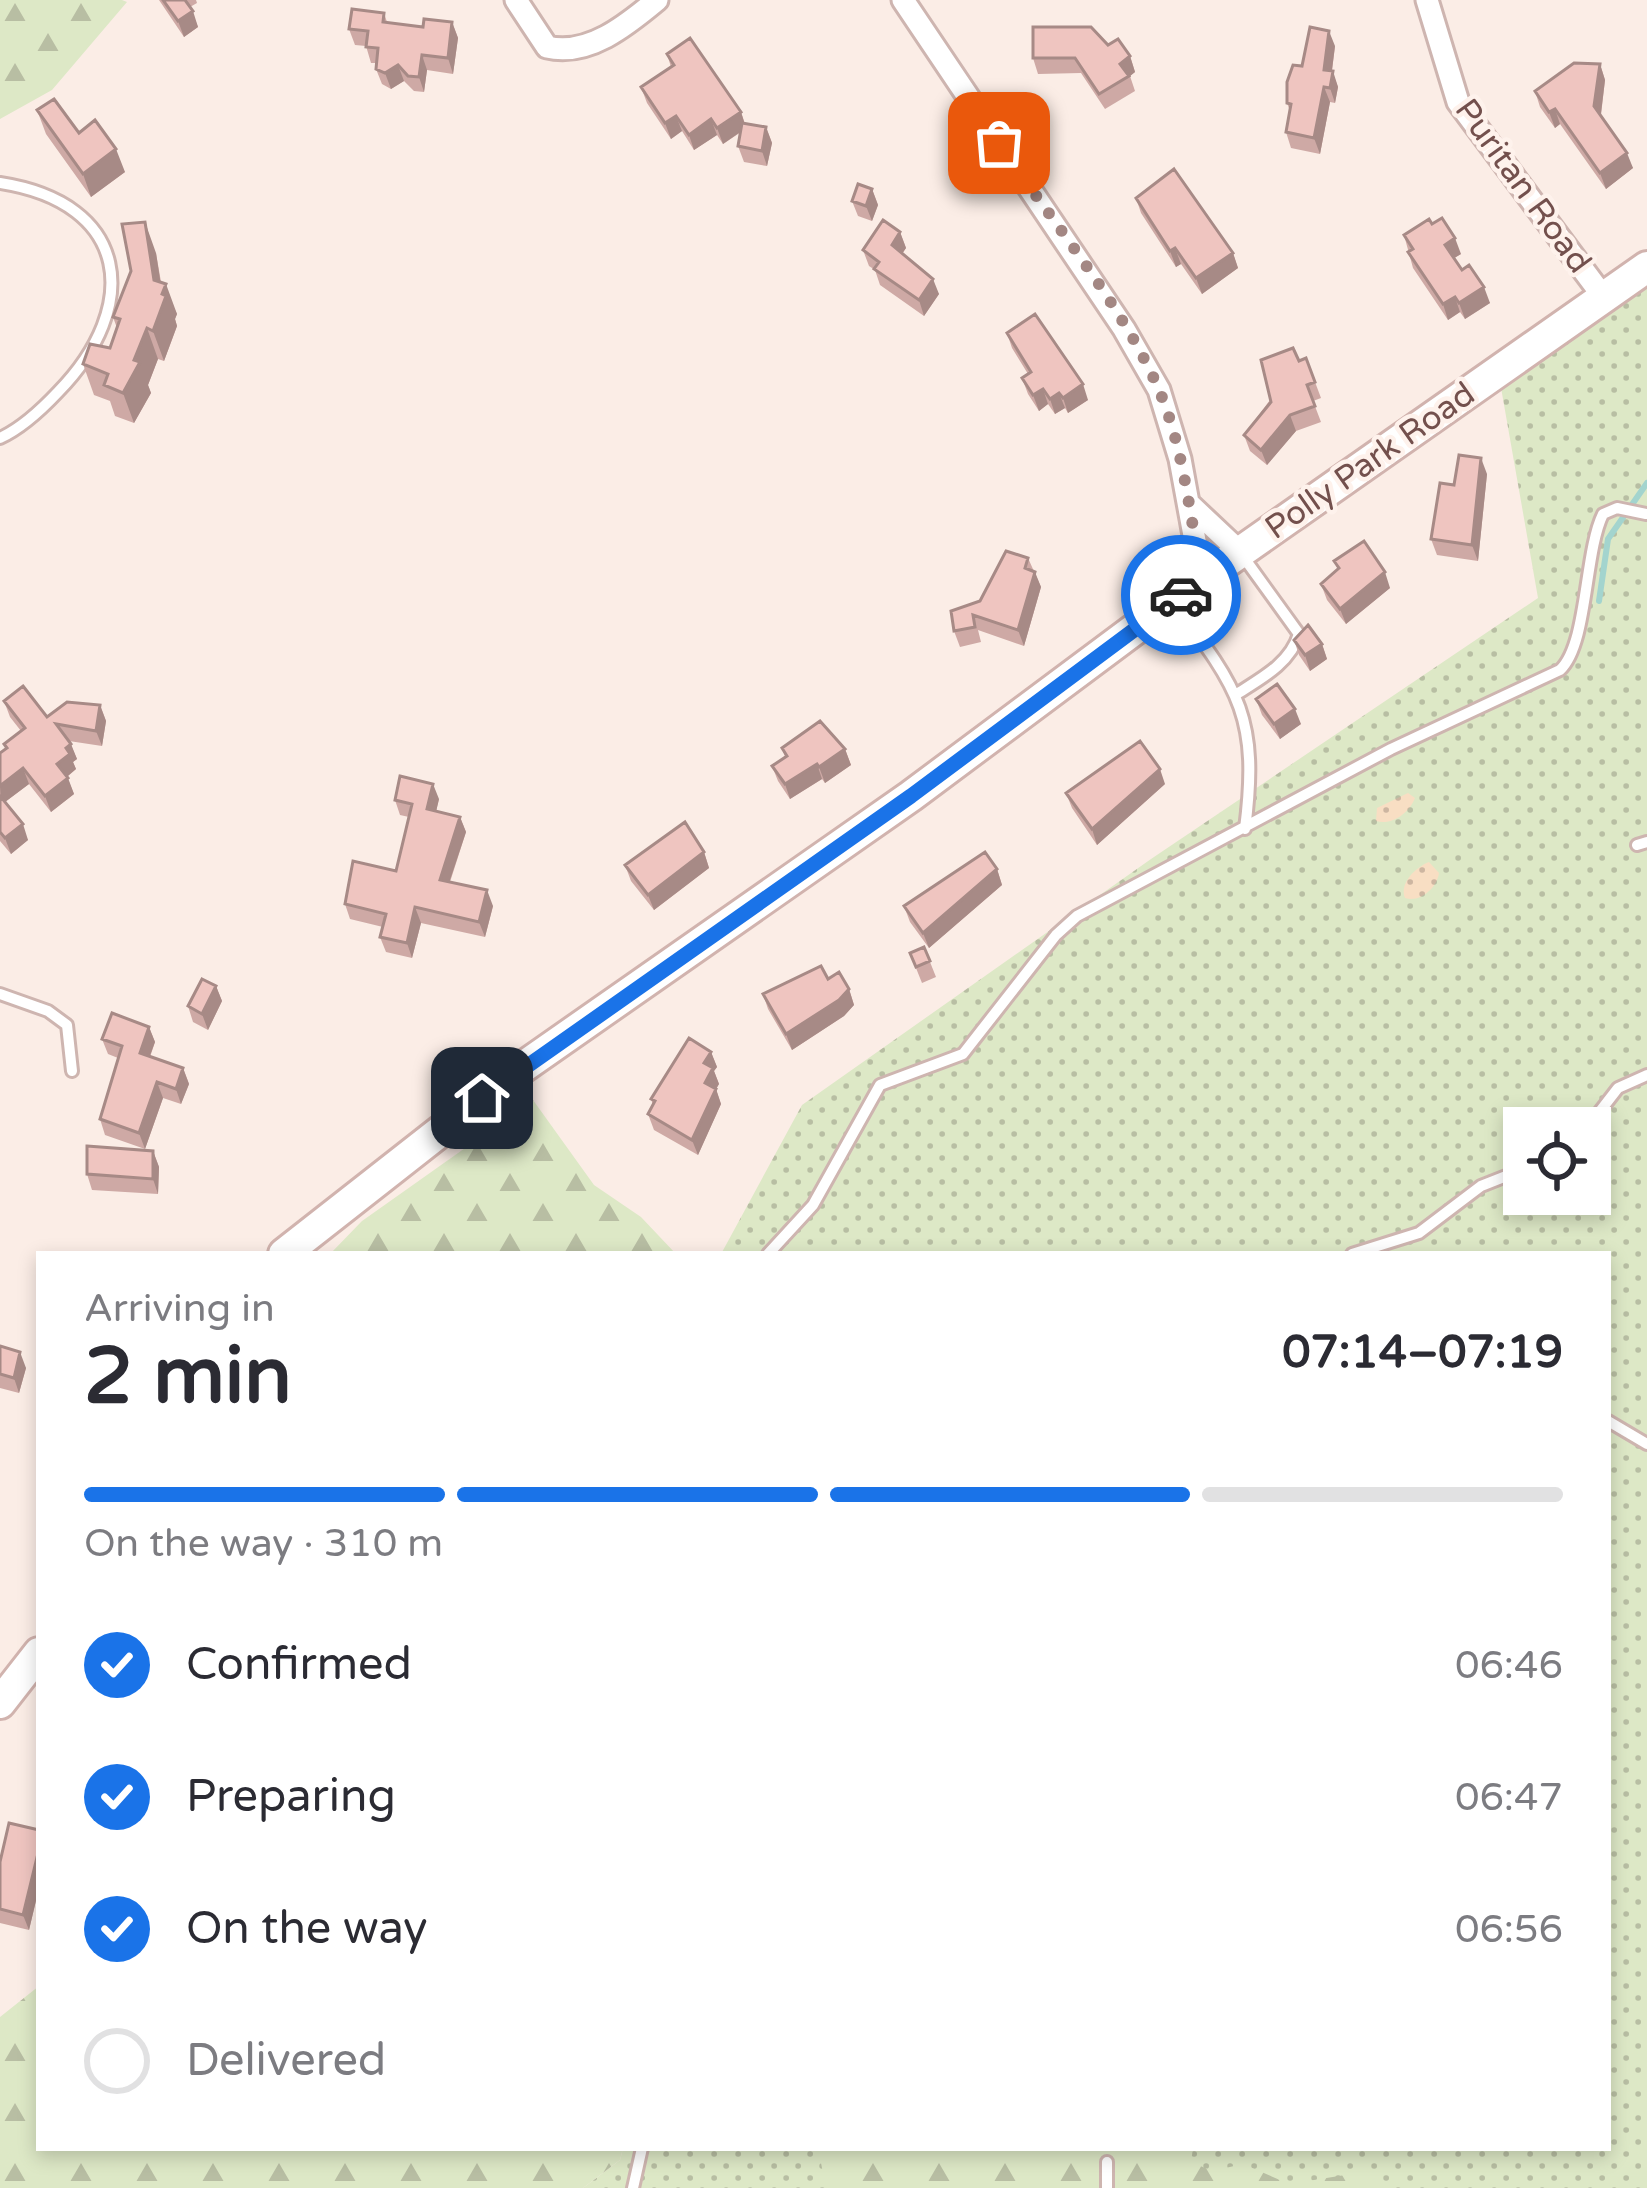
<!DOCTYPE html>
<html lang="en">
<head>
<meta charset="utf-8">
<style>
	:root { --surface:#fff; --page:#f7f7f7; --text:#2b2b33; --muted:#7c7c81; --line:#e1e1e2; --accent:#1a73e8 }
	body { margin:0; font-family:"Varela Round",sans-serif; background:var(--page); color:var(--text); height:100vh; display:flex; flex-direction:column; font-size:45px; white-space:nowrap }
	* { box-sizing:border-box; margin:0 }
	p { font-size:39px; color:var(--muted) }
	.icon { flex:none; width:66px; height:66px; fill:none; stroke:currentColor; stroke-width:2; stroke-linecap:round; stroke-linejoin:round }
	.map { position:relative; flex:1; overflow:hidden }
	.side { position:absolute; left:36px; top:1251px; width:1575px; height:900px; display:flex; flex-direction:column; background:var(--surface); border-radius:0px; box-shadow:0 6px 18px #0003 }
	.side>* { flex:none }
	.tools { position:absolute; left:1503px; top:1107px; display:grid; gap:24px }
	.tools a { display:grid; place-items:center; width:108px; height:108px; border-radius:0px; background:var(--surface); box-shadow:0 6px 18px #0003; font-size:60px }
	.pin { position:absolute; display:grid; place-items:center; width:102px; height:102px; color:#fff; margin:-51px; border-radius:24px; box-shadow:0 6px 18px #0006 }
	.courier { position:absolute; display:grid; place-items:center; width:120px; height:120px; margin:-60px; border:9px solid #1a73e8; border-radius:50%; background:#fff; color:#222; box-shadow:0 3px 15px #0007 }
	.summary em { font-style:normal; font-weight:700 }
	.summary div { display:flex; flex-direction:column-reverse }
	.summary { display:flex; align-items:center; justify-content:space-between; height:204px; padding:0 48px }
	h1 { font-size:78px; font-weight:700; line-height:90px }
	.bar { display:grid; grid-template-columns:repeat(4,1fr); gap:18px 12px; align-content:center; height:144px; padding:0 48px }
	.bar i { height:15px; border-radius:9px; background:var(--line) }
	.bar .current { background:var(--accent) }
	.bar p { grid-column:span 4 }
	ol { padding:0 48px; list-style:none }
	li { display:flex; align-items:center; gap:36px; height:132px }
	li p { margin-inline-start:auto }
	li .icon { padding:12px; border-radius:50%; background:var(--accent); color:#fff; stroke-width:4 }
	li:last-child { color:var(--muted) }
	li i { width:66px; height:66px; border:6px solid var(--line); border-radius:50% }
	.map>svg:first-child { display:block }
</style>
</head>
<body>
<div class="map">
<svg width="1647" height="2188" viewBox="0 0 1647 2188">
	<defs>
		<pattern id="grass-dots" width="8" height="8" patternUnits="userSpaceOnUse" patternTransform="scale(3)"><rect width="8" height="8" fill="#dde8c6"/><path d="M2 2h.1M6 6h.1" fill="none" stroke="#b8bea3" stroke-width="1.8" stroke-linecap="round"/></pattern>
		<pattern id="forest-firs" width="22" height="20" patternUnits="userSpaceOnUse" patternTransform="scale(3)"><rect width="22" height="20" fill="#dde8c6"/><path d="M5 1l3.5 6h-7zM16 11l3.5 6h-7z" fill="#b8bea3"/></pattern>
		<pattern id="sand-dots" width="8" height="8" patternUnits="userSpaceOnUse" patternTransform="scale(3)"><rect width="8" height="8" fill="#f8dec3"/><path d="M2 2h.1M6 6h.1" fill="none" stroke="#cdb6a1" stroke-width="1.8" stroke-linecap="round"/></pattern>
	</defs>
	<rect width="100%" height="100%" fill="#fbede6"/>
	<path fill="url(#grass-dots)" fill-rule="evenodd" d="M1647,280V2188H583L620,2160L623,2148H1608V1254H721L802,1105L1151,859L1538,598L1500,382ZM1524,1128H1590V1194H1524Z"/>
	<path fill="url(#forest-firs)" d="M0,0H122L127,2L52,90L0,119Z
		M533,1100L594,1185L641,1217L676,1254H330L362,1221Z
		M39,1986V2148H623L620,2160L583,2188H0V2017Z
		M818,2148H1193L1191,2162L1212,2171L1243,2164L1289,2184L1364,2172L1380,2188H826Z"/>
	<path fill="url(#sand-dots)" d="M1408,793L1415,798C1409,813 1392,826 1376,821L1377,808Z
		M1429,862L1439,873C1437,888 1420,903 1405,898C1399,883 1416,867 1429,862Z"/>
	<g fill="none" stroke-linecap="round" stroke-linejoin="round">
		<path stroke="#a3d4ce" stroke-width="6" d="M1599,601L1608,539L1647,483"/>
		<g stroke="#ceb5b0" stroke-width="16">
			<path id="lane" d="M0,183C130,203 142,306 58,392C42,409 22,428 0,438
				M1174,604C1240,690 1259,719 1245,829
				M1235,695C1260,679 1290,664 1299,634L1242,555
				M1637,845L1647,842
				M0,994L48,1011L67,1025L72,1071
				M1587,1128L1618,1088L1647,1075
				M768,1254L813,1205L880,1085L963,1054L1056,935L1077,916L1391,749L1560,670C1588,644 1584,553 1603,514L1617,508L1646,514
				M1352,1254L1419,1233L1481,1186L1524,1169
				M1608,1421L1647,1444
				M633,2188L642,2148
				M1107,2188V2162"/>
		</g>
		<g stroke="#ceb5b0" stroke-width="27">
			<path id="street" d="M516,0L547,47C588,57 627,25 657,0
				M903,0L1124,329L1159,390L1180,459L1202,579
				M1427,0L1458,102L1605,299
				M1188,503L1240,552"/>
		</g>
		<g stroke="#d1b3ae" stroke-width="36">
			<path id="secondary" d="M284,1254L516,1072L911,796L1202,579L1647,267
				M0,1703L39,1653"/>
		</g>
		<use href="#lane" stroke="#fff" stroke-width="10"/>
		<use href="#street" stroke="#fff" stroke-width="21"/>
		<use href="#secondary" stroke="#fff" stroke-width="30"/>
	</g>
	<path fill="#cea9a5" d="M159,0H196L197,3L190,7L198,27L184,37Z
		M384,13L387,22L423,27L452,22L458,38L453,74L427,70L424,92L414,91L404,81L391,89L382,84L376,69L377,63H371L366,46L355,45L349,29Z
		M1108,45L1130,56L1135,72L1130,76L1135,91L1105,109L1081,73L1038,74L1033,58Z
		M1335,46L1332,71L1338,87L1335,103L1330,102L1320,154L1291,148L1286,132L1290,111L1287,103L1302,66Z
		M667,54L741,112L745,124L766,127L772,143L767,166L744,162L738,146L741,132L723,144L717,135L694,150L682,131L671,139L647,103L641,87L671,67Z
		M1600,64L1605,80L1601,115L1633,168L1606,189L1560,124L1555,128L1540,107L1535,91Z
		M37,110L79,133L125,172L91,197L46,134Z
		M872,189L878,205L872,221L858,216L852,201Z
		M1136,198L1233,253L1238,268L1202,294L1181,264L1176,267L1141,213Z
		M900,232L906,248L902,254L939,294L924,316L880,285L875,270L869,266L863,250Z
		M1404,235L1461,254L1454,258L1490,303L1465,319L1460,312L1448,320L1413,268Z
		M156,253L161,282L177,314L175,319L177,326L164,361L158,359L148,385L151,393L134,423L115,416L110,401L94,395L83,364L110,348L117,328L113,317L131,271Z
		M1007,333L1088,400L1068,413L1065,408L1055,414L1048,404L1039,411L1028,394L1022,378L1028,374L1012,348Z
		M1306,358L1321,398L1313,401L1321,422L1296,431L1267,465L1250,451L1244,435L1299,361Z
		M1487,474L1478,561L1437,555L1431,539L1454,485Z
		M1028,558L1041,587L1024,646L978,630L981,642L960,647L954,631L980,601Z
		M1334,561L1390,588L1346,624L1327,600L1321,584L1338,570Z
		M1294,640L1322,644L1327,659L1310,671L1299,655Z
		M1256,699L1301,724L1280,739L1262,715Z
		M4,701L47,717L100,705L106,721L102,746L69,741L77,759L73,762L76,769L67,777L74,794L51,812L29,784L5,802L28,840L11,854L0,841V753L6,749L4,744L21,731L10,717Z
		M782,748L845,749L851,765L825,783L822,779L790,799L778,781L772,766L785,757Z
		M1165,784L1097,845L1072,808L1066,793Z
		M439,799L436,811L460,817L466,832L450,882L493,906L485,937L421,923L412,958L386,952L380,937L383,927L350,919L345,904L396,871L409,817L400,815L395,800Z
		M704,852L709,868L654,910L631,881L625,865Z
		M997,869L1002,885L929,948L910,922L904,906Z
		M924,947L936,977L922,983L910,953Z
		M828,979L849,989L854,1005L844,1016L792,1050L768,1009L763,994Z
		M216,986L222,1001L208,1030L193,1022L188,1006Z
		M149,1027L155,1042L150,1057L183,1068L189,1084L181,1104L163,1098L145,1149L105,1135L100,1119L118,1058L108,1054L102,1039Z
		M711,1052L717,1067L714,1071L719,1084L716,1089L721,1104L698,1155L654,1130L648,1114L653,1105L651,1099Z
		M153,1151L159,1167L158,1194L92,1190L87,1174Z
		M0,1346L26,1368L19,1393L0,1388Z
		M39,1830V1888L29,1930L0,1923V1862Z"/>
	<path fill="#a78a86" d="M193,11L198,27L184,37L178,21Z
		M452,22L458,38L453,74L448,58Z
		M1329,31L1335,46L1330,85L1324,70Z
		M422,55L427,70L424,92L419,77Z
		M1130,56L1135,72L1130,76L1120,64Z
		M1600,64L1605,80L1600,121L1594,106Z
		M398,65L404,81L391,89L385,73Z
		M1333,71L1338,87L1335,103L1330,88Z
		M1324,87L1330,102L1320,154L1314,138Z
		M1555,109L1560,124L1555,128L1549,112Z
		M741,112L746,128L723,144L717,128Z
		M676,116L682,131L671,139L665,123Z
		M711,119L717,135L694,150L689,135Z
		M766,127L772,143L767,166L762,151Z
		M116,149L125,172L91,197L83,174Z
		M1627,153L1633,168L1606,189L1600,173Z
		M872,189L878,205L872,221L866,206Z
		M145,222L156,253L162,292L166,284L177,314L175,319L177,326L164,361L153,331L154,280Z
		M900,232L906,248L897,261L892,245Z
		M1455,238L1461,254L1451,260L1445,245Z
		M1175,248L1181,264L1176,267L1170,251Z
		M1233,253L1238,268L1202,294L1196,278Z
		M933,279L939,294L924,316L919,300Z
		M1484,287L1490,303L1465,319L1459,303Z
		M1455,297L1460,312L1448,320L1443,304Z
		M147,328L158,359L148,385L151,393L134,423L123,393Z
		M1083,384L1088,400L1068,413L1063,398Z
		M1043,389L1048,404L1039,411L1033,395Z
		M1059,393L1065,408L1055,414L1050,399Z
		M1290,415L1296,431L1267,465L1261,450Z
		M1481,458L1487,474L1478,561L1472,545Z
		M1035,572L1041,587L1024,646L1018,630Z
		M1385,572L1390,588L1346,624L1340,609Z
		M1322,644L1327,659L1310,671L1305,655Z
		M100,705L106,721L102,746L96,731Z
		M1295,709L1301,724L1280,739L1274,724Z
		M71,744L77,759L73,762L76,769L63,780L57,764L66,748Z
		M845,749L851,765L825,783L819,767Z
		M817,764L822,779L790,799L785,784Z
		M23,768L29,784L1,805L0,786Z
		M1160,769L1165,784L1097,845L1092,829Z
		M68,778L74,794L51,812L45,796Z
		M433,784L439,799L433,825L427,809Z
		M460,817L466,832L445,895L440,880Z
		M23,824L28,840L11,854L5,838Z
		M704,852L709,868L654,910L648,895Z
		M997,869L1002,885L929,948L923,933Z
		M487,890L493,906L485,937L479,922Z
		M415,907L421,923L412,958L407,943Z
		M216,986L222,1001L208,1030L202,1014Z
		M849,989L854,1005L844,1016L792,1050L786,1034Z
		M149,1027L155,1042L145,1069L140,1053Z
		M711,1052L717,1067L714,1071L719,1084L716,1089L721,1104L698,1155L692,1140L705,1083L704,1063Z
		M183,1068L189,1084L181,1104L176,1089Z
		M157,1082L163,1098L145,1149L139,1133Z
		M153,1151L159,1167L158,1194L153,1179Z
		M20,1352L26,1368L19,1393L14,1378Z
		M39,1849V1888L29,1930L23,1915Z"/>
	<path fill="#efc5c0" stroke="#a78a86" stroke-width="3" d="M163,0H185L193,11L178,21Z
		M352,9L384,13L383,22L423,27L424,19L452,22L448,58L422,55L419,77L408,76L398,65L385,73L376,69L378,48L366,47L368,31L349,29Z
		M1033,27H1091L1108,45L1118,39L1130,56L1120,64L1129,76L1099,94L1075,58H1033Z
		M1310,27L1329,31L1324,70L1333,71L1330,88L1324,87L1314,138L1286,132L1291,104L1287,103V82L1293,65L1302,66Z
		M690,38L741,112L717,128L711,119L689,135L676,116L665,123L641,87L674,65L667,54Z
		M1574,63L1600,64L1594,106L1627,153L1600,173L1555,109L1549,112L1535,91Z
		M54,99L79,133L95,120L116,149L83,174L37,110Z
		M742,123L766,127L762,151L738,146Z
		M1174,169L1233,253L1196,278L1175,248L1170,251L1136,198Z
		M858,184L872,189L866,206L852,201Z
		M1442,218L1455,238L1445,245L1462,270L1469,265L1484,287L1459,303L1455,297L1443,304L1408,252L1413,249L1404,235L1429,219L1432,224Z
		M883,220L900,232L892,245L933,279L919,300L874,269L879,262L863,250Z
		M145,222L154,280L166,284L162,294L166,296L153,331L147,328L134,360L140,362L123,393L104,385L108,374L83,364L90,344L110,348L120,319L113,317L131,271L122,224Z
		M1035,314L1083,384L1063,398L1059,393L1050,399L1043,389L1033,395L1022,378L1031,372L1007,333Z
		M1293,348L1299,361L1306,358L1315,382L1307,385L1315,406L1290,415L1261,450L1244,435L1271,402L1261,360Z
		M1459,455L1481,458L1472,545L1431,539L1440,483L1454,485Z
		M1364,541L1385,572L1340,609L1321,584L1339,568L1334,561Z
		M1006,551L1028,558L1025,568L1035,572L1018,630L973,615L975,627L954,631L951,611L980,601Z
		M1308,625L1322,644L1305,655L1294,640Z
		M1277,684L1295,709L1274,724L1256,699Z
		M23,686L47,717L67,702L100,705L96,731L56,724L71,744L66,748L70,754L57,764L68,778L45,796L23,768L0,786V753L7,748L4,744L25,728L4,701Z
		M820,721L845,749L819,767L817,764L785,784L772,766L787,756L782,748Z
		M1140,741L1160,769L1092,829L1066,793Z
		M400,776L433,784L427,809L460,817L440,880L487,890L479,922L415,907L407,943L380,937L386,914L345,904L353,861L396,871L412,804L395,800Z
		M0,796L23,824L5,838L0,832Z
		M685,822L704,852L648,895L625,865Z
		M985,852L997,869L923,933L904,906Z
		M924,947L930,961L916,967L910,953Z
		M821,966L828,979L839,972L849,989L839,1000L786,1034L763,994Z
		M202,979L216,986L202,1014L188,1006Z
		M112,1013L149,1027L140,1053L183,1068L176,1089L157,1082L139,1133L100,1119L122,1046L102,1039Z
		M689,1038L711,1052L704,1063L713,1068L705,1083L716,1089L692,1140L648,1114L655,1101L651,1099Z
		M87,1146L153,1151V1179L87,1174Z
		M0,1346L20,1352L14,1378L0,1374Z
		M9,1823L39,1830V1849L23,1915L0,1909V1862Z"/>
	<g fill="none" stroke-linecap="round" stroke-linejoin="round">
		<path stroke="#a38783" stroke-width="12" stroke-dasharray="0 21.6" d="M999,143C1051,220 1123,306 1159,390C1184,449 1190,517 1202,579L1181,595"/>
		<path stroke="#1a73e8" stroke-width="15" d="M482,1098L911,796L1181,595"/>
	</g>
	<g text-anchor="middle" dominant-baseline="central" stroke-width="9" stroke-linejoin="round" paint-order="stroke">
		<g font-size="33" fill="#73504d" stroke="#fef2ec">
			<text transform="translate(1523 186) rotate(54)">Puritan Road</text>
			<text transform="translate(1370 461) rotate(-35)">Polly Park Road</text>
		</g>
	</g>
</svg>
<div class="tools">
<a><svg class="icon" aria-label="locate" viewBox="0 0 24 24"><circle cx="12" cy="12" r="6"/><path d="M12 2v4M12 18v4M2 12h4M18 12h4"/></svg></a>
</div>
<div class="pin" style="left:999px;top:143px;background:#ea580c"><svg class="icon" aria-label="bag" viewBox="0 0 24 24"><path d="M5 8h14l-1 12H6zM9 8a3 3 0 0 1 6 0"/></svg></div>
<div class="pin" style="left:482px;top:1098px;background:#1f2937"><svg class="icon" aria-label="home" viewBox="0 0 24 24"><path d="M3 11l9-7 9 7M6 9v11h12V9"/></svg></div>
<div class="courier" style="left:1181px;top:595px"><svg class="icon" aria-label="car" viewBox="0 0 24 24"><path d="M5 17H2v-5l4-1 3-4h7l3 4 3 1v5h-3M9 17h6M6 11h13"/><circle cx="7" cy="17" r="2"/><circle cx="17" cy="17" r="2"/></svg></div>
<section class="side">
<div class="summary"><div><h1>2 min</h1><p>Arriving in</p></div><em>07:14–07:19</em></div>
<div class="bar"><i class="current"></i><i class="current"></i><i class="current"></i><i></i><p>On the way · 310 m</p></div>
<ol>
<li><svg class="icon" aria-label="check" viewBox="0 0 24 24"><path d="M5 12l5 5 9-10"/></svg>Confirmed<p>06:46</p></li>
<li><svg class="icon" aria-label="check" viewBox="0 0 24 24"><path d="M5 12l5 5 9-10"/></svg>Preparing<p>06:47</p></li>
<li><svg class="icon" aria-label="check" viewBox="0 0 24 24"><path d="M5 12l5 5 9-10"/></svg>On the way<p>06:56</p></li>
<li><i></i>Delivered</li>
</ol>
</section>
</div>
</body>
</html>
